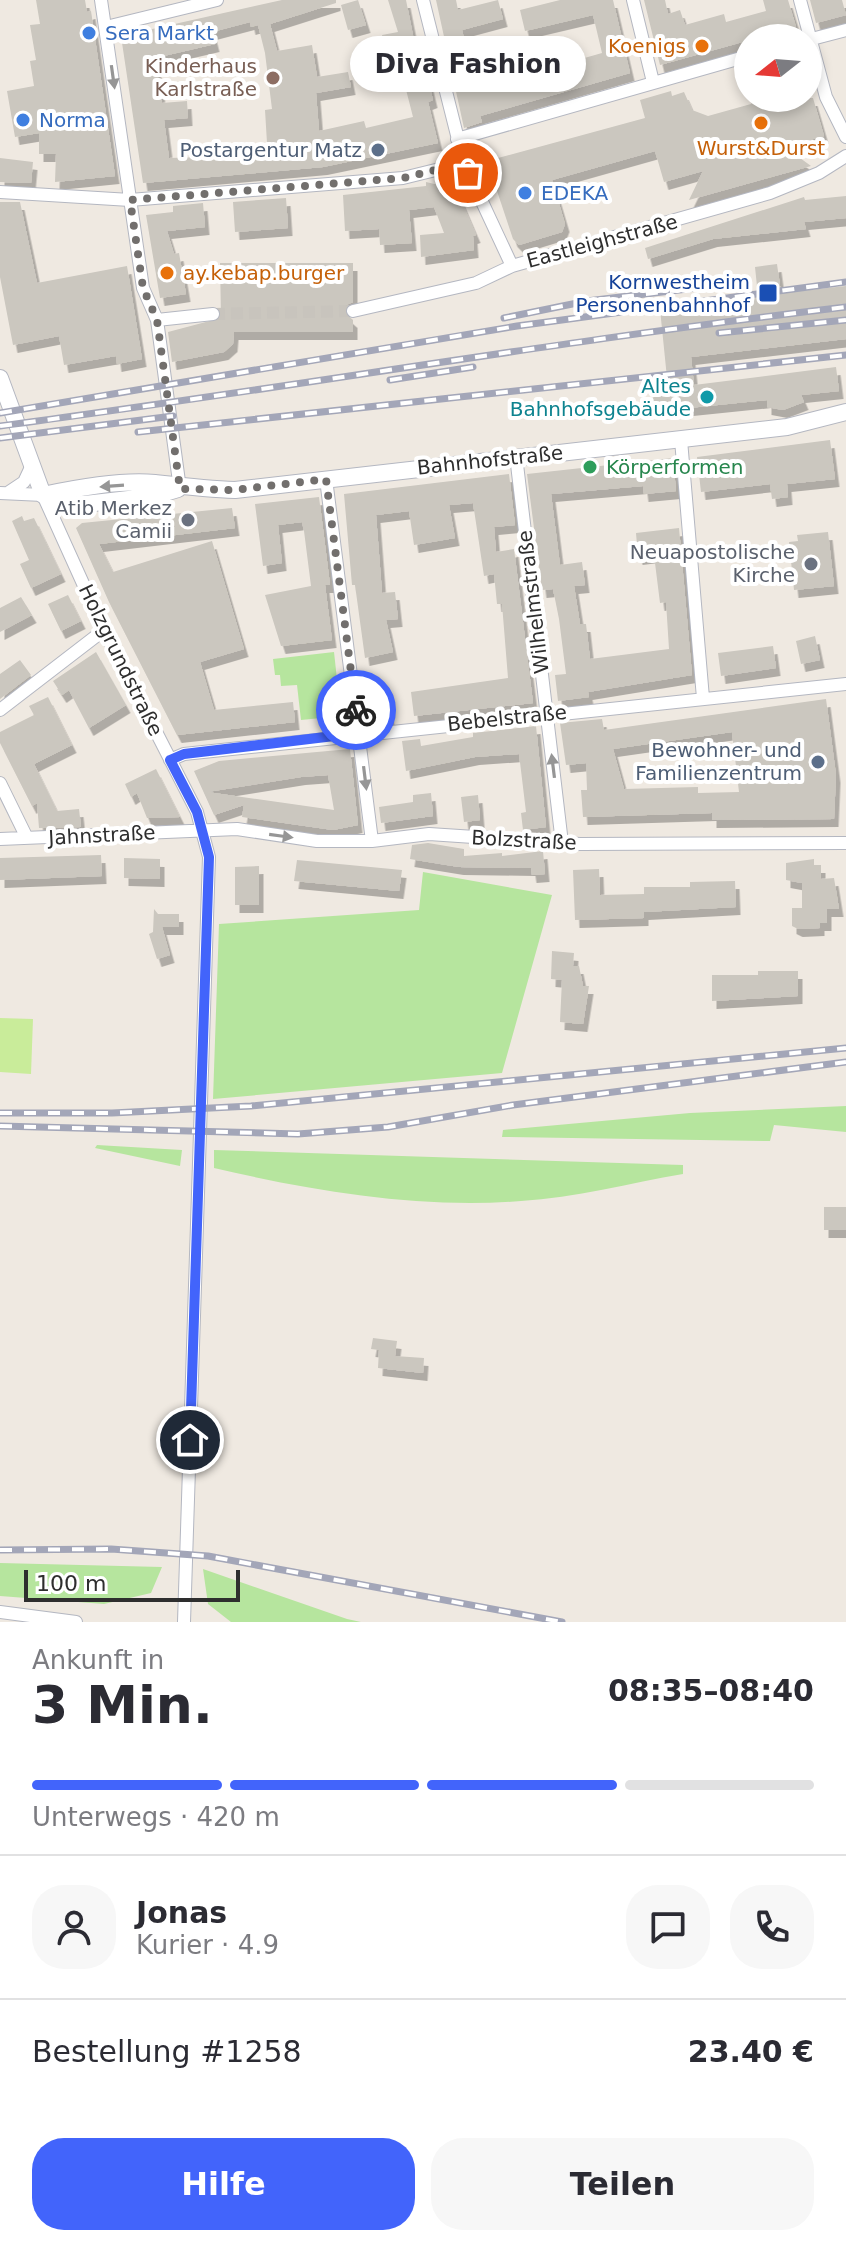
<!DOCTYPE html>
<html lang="de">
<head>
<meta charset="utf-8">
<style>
	:root { --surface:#fff; --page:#f7f7f7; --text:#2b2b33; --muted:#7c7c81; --line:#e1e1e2; --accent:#4264fb }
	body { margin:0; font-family:"DejaVu Sans",sans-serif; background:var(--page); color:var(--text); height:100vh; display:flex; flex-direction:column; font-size:30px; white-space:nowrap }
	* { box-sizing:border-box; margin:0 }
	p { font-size:26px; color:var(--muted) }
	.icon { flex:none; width:44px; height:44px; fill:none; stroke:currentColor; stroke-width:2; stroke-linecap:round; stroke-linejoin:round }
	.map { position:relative; height:1622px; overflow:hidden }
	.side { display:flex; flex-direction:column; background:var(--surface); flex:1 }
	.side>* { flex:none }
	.needle { width:52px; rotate:253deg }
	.fabs { position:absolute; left:734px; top:24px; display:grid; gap:16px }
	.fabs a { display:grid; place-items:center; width:88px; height:88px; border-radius:50%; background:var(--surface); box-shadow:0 4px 12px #0003; font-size:40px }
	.scale { position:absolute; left:24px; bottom:20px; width:216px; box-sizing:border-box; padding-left:8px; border:4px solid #2e2e2e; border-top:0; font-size:22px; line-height:28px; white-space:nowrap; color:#2e2e2e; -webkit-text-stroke:6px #fff; paint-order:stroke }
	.pin { position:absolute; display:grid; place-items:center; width:68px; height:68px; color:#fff; margin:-34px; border:4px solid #fff; border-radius:50%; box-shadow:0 2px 8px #0007 }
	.courier { position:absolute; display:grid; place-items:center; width:80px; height:80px; margin:-40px; border:6px solid #4264fb; border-radius:50%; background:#fff; color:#222; box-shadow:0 2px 10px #0007 }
	.bubble { position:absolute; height:56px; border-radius:28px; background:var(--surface); box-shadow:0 4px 12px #0003; font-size:26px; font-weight:700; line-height:56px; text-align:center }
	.overview em { font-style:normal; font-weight:700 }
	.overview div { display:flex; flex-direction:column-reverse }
	.overview { display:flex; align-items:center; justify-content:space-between; height:136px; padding:0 32px }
	h1 { font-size:52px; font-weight:700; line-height:60px }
	.bar { display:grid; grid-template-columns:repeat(4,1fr); gap:12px 8px; align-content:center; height:96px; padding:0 32px }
	.bar i { height:10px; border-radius:6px; background:var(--line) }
	.bar .on { background:var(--accent) }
	.bar p { grid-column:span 4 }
	.line { display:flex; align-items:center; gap:20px; padding:0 32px; border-top:2px solid var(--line) }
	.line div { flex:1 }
	.round { display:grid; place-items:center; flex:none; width:84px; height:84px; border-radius:32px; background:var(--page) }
	.cta { display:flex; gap:16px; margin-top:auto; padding:16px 32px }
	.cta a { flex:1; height:92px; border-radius:32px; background:var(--accent); color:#fff; font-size:32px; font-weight:700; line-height:92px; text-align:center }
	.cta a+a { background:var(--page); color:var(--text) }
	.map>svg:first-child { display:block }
</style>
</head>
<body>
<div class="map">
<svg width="846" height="1622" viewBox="0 0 846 1622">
	<defs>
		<filter id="shadow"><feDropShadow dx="4.5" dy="8" stdDeviation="0" flood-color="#0004"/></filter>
	</defs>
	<rect width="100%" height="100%" fill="#efe9e1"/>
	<path fill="#b6e59e" d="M334,652L341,716L301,720L297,685L281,686L280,675H275L273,659Z
		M423,872L552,895L502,1073L213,1099L219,924L419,910Z
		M846,1106V1132L774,1125L770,1141L502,1137L503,1130L690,1113Z
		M97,1145L182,1150L180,1166L95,1148Z
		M214,1150L683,1165V1174C630,1183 575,1198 521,1201C419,1209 313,1191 214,1168Z
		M0,1563L162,1567L151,1593L104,1604L0,1596Z
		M203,1569L347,1619L361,1622H231L208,1604Z"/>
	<path fill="#c9ec9a" d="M0,1018L33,1019L31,1074L0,1072Z"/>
	<path fill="#cbc7bf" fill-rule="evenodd" filter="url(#shadow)" d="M36,0H85L87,12L91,11L115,176L55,182L56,154H39V133L15,137L7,91L34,86L30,61L36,60L30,25L40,24Z
		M282,0H336V3L270,24L277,51L312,45L317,77L348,72L351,87L316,93L319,131L364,121L366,128L413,117L402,74L386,77L382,61L388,60L382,35L398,32L388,0H406L422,81L428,79L433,100L428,102L438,143L323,167L143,183L121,36ZM250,22L251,27L258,25L265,53L272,109L265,110L267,143L236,145L237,156L169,158L164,120L188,118L187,101L162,103L155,58L215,44L212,32Z
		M358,0L366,25L348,30L341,5Z
		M436,0H456L458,10L498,0L503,19L462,30L476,89L602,53L593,15L525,31L520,10L560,0H613L630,73L480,116L482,122L464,128Z
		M644,0H665L668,14L680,10L685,25L724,14L726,22L766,11L763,0H788L796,27L660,65Z
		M810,0H842L846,15L816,23Z
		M671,91L672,96L684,92L692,110L708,116L751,104L756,98H813L824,136L785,147L811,166L689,200L703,171L664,182L655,151L552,180L565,224L562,232L519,245L513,239L487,161L645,118L640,100Z
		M0,158L33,162L31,183L0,182Z
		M457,181L458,193L476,235L473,236L474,250L421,257L420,235L444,233L434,207L409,210L412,243L380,245L379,229L345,231L343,195L426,186V182L447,187Z
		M846,196V218L804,222L806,229L713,239L648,259L645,248L804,197L805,200Z
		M286,198L288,228L235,232L233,202Z
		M0,202H20L37,283L127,266L142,359L117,364L116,356L64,365L59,336L13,345L0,277Z
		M203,203L205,227L167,231L174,254L179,253L186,294L160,298L146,215L173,212V206Z
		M220,263H353V302L346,305L344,312L353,320V332H234L233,344L224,352L172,362L168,332L221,318Z
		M777,264L781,293L846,286V339L691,357L694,385L836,367L839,391L801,395L804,402L783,410L767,407V400L679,409L659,410L652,406V399L657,393L655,380L667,378L660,309L758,296L755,267Z
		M830,440L835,479L787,484L788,497L772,499L770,484L701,492L697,457Z
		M673,458L676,491L644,494L643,486L551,494L560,565L582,562L585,585L574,586L580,624H586L590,659L669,649L666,602L660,603L654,555L638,557L636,533L679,528L692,675L588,692L589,697L558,701L555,675L566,674L559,619L553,589L542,590L527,474Z
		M509,474L515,525L494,527L496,552L514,549L533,703L414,716L411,692L508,678L502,604H497L494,574L484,576L473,503L449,505L455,538L414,545L409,511L376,515L382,593L395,592L398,619L386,620L393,652L365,658L355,585H352L344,494Z
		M319,497L330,585H325L332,640L281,646L265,595L311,586L304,531L302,522L278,525L282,563L263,566L255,504Z
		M232,508L235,528L99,544L113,572L212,541L244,649L200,662L214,710L293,702L295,722L177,735L109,602L76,528L82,523Z
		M22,516L24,521L34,518L61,574L31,588L20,564L29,560L12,521Z
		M828,532L834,586L794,590L789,542L798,541L797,535Z
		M68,595L81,621L61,631L48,604Z
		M21,597L32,615L0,632V608Z
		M815,636L820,660L801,664L796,641Z
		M773,646L776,668L721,676L718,653Z
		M96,652L126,705L89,728L69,690L62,695L53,681Z
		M20,660L31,675L0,699V674Z
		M386,694L390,718L370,720L367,697Z
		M48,697L72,745L34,764L57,811L79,809L81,827L39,828L37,803L32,806L0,743V732L34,715L29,706Z
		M826,699L836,775L834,819L712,820V813L583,817L581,790H587L586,763L566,765L560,723L602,719L604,730ZM732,732L739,792L698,793V787L624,789L613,749Z
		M536,726L546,827L523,830L521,813L526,812L519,754L475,757L406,771L402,741L420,739L421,746L473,737V733Z
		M350,749L358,825L333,830L242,817L244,805L214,815L194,771L219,761ZM328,775L334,810L207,792L301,777Z
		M156,769L180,817L147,818L137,793L131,797L125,784Z
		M431,793L433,816L381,823L379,807L413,802V795Z
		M478,795L480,820L464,822L461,797Z
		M428,843L464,849V856L502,853V856L543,851L545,874L532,875L531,868L459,867L410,859L412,845Z
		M101,855L102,876L0,880V858Z
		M124,858L160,859V879L124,878Z
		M814,859V865H821V879L834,878L839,909H827V923H820V928L798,929L792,926V908H802V883L786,880V863Z
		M297,860L402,870L399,891L294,881Z
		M259,866V905H235V867Z
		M599,869L600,895L644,894V887H690V882L735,881L736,907L644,912V918L575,920L573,870Z
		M154,909L158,914H179V927H162L170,955L157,959L149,934L153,932Z
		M552,951L574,953L573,966H579L583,986H589L583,1024L560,1022L562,980L551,979Z
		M758,971H798V996L712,1001V975H758Z
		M824,1207H846V1230H824Z
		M373,1338L397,1341L395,1356L424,1358L423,1373L378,1368L379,1350L371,1349Z"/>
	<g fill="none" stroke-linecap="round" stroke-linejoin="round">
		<path stroke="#c8c4bd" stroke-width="12" stroke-dasharray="12 6" stroke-linecap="butt" d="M213,314L353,311"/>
		<g stroke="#b4b7c1" stroke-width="14">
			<path id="street" d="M101,0L143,288L157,320L180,489
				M423,0L464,163L512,266
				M633,0L653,82
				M800,0L826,97L846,137
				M106,27L217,0
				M808,40L846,30
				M457,139L748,56
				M0,192L130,200L403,178L464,163
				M353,311L476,283L512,266L770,193L819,173L846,156
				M157,320L213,314
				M681,440L703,698
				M516,456L562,843
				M326,479L372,841
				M9,492L24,482L32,465
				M0,493L43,495L104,630L197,812L209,857L184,1622
				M0,710L104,630
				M170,760L184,754L846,684
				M0,783L27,838
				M0,839L237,829L317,841H372L429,834L580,844L846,843
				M0,1612L76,1622"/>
		</g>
		<g stroke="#b4b7c1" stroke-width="18">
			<path id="secondary" d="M0,378L43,495
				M43,495C77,488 120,480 155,483C182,486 208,489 235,490L787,427L846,412
				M43,495L68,506L155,496L178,489"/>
		</g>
		<use href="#street" stroke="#fff" stroke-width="12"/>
		<use href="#secondary" stroke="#fff" stroke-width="16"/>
		<g stroke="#a3a6b8" stroke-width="7">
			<path id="rail" d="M504,318L587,301L729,284
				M719,333L846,320
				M390,380L473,367
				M0,413L517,326L846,282
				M0,426C282,389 563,340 846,307
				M138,432L846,355
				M0,438L173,416
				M0,1113H112L251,1106L846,1048
				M0,1126L298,1134L388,1127L513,1105L846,1062
				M0,1550L111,1549L208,1556L562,1622"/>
		</g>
		<use href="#rail" stroke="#fff" stroke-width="4" stroke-dasharray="12" stroke-linecap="butt"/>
	</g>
	<defs><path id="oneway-solid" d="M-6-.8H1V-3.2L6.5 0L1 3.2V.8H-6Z" transform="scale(2)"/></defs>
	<g fill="#969696">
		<use href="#oneway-solid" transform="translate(113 77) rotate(82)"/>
		<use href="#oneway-solid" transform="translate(112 486) rotate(176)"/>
		<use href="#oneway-solid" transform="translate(553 766) rotate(-97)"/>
		<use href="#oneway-solid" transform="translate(365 778) rotate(83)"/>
		<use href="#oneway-solid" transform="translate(281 836) rotate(8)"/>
	</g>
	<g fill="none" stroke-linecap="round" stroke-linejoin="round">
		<path stroke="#726f6d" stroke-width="8" stroke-dasharray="0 14.4" d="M356,710L326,479L235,490L180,489L157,320L143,288L130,200L403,178L464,163L468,173"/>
		<path stroke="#4264fb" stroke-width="10" d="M190,1440L209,857L197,812L170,760L184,754L359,733L356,710"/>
	</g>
	<g fill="#3f7fe0" stroke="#fff" stroke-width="3">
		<circle cx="89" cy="33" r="8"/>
		<circle cx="23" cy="120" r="8"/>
		<circle cx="525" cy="193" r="8"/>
	</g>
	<g fill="#e8710a" stroke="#fff" stroke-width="3">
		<circle cx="702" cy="46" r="8"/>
		<circle cx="761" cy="123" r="8"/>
		<circle cx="167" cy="273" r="8"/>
	</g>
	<circle fill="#8d6e63" stroke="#fff" stroke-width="3" cx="273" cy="78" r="8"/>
	<g fill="#5c6f8a" stroke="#fff" stroke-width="3">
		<circle cx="378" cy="150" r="8"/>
		<circle cx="818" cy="762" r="8"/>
	</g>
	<rect fill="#1a4fb4" stroke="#fff" stroke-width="3" x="758" y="283" width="20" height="20" rx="4"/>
	<circle fill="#0f9aa8" stroke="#fff" stroke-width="3" cx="707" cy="397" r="8"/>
	<circle fill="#2e9e5b" stroke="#fff" stroke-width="3" cx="590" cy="467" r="8"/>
	<g fill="#6b7280" stroke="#fff" stroke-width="3">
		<circle cx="188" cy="520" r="8"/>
		<circle cx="811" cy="564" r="8"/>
	</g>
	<g text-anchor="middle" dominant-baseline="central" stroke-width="8" stroke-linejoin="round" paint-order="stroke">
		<g font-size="20" fill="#366cbe" stroke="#fff" text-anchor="start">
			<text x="105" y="33">Sera Markt</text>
			<text x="39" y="120">Norma</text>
			<text x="541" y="193">EDEKA</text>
		</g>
		<g font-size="20" fill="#c56008" stroke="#fff" text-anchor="end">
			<text x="686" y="46">Koenigs</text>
			<text x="761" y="148" text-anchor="middle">Wurst&amp;Durst</text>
			<text x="183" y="273" text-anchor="start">ay.kebap.burger</text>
		</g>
		<g font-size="20" fill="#785e54" stroke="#fff" text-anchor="end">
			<text x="257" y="66">Kinderhaus<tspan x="257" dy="23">Karlstraße</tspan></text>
		</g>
		<g font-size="20" fill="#4e5e75" stroke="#fff" text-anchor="end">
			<text x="362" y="150">Postargentur Matz</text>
			<text x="802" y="750">Bewohner- und<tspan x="802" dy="23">Familienzentrum</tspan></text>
		</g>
		<g font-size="20" fill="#2e2e2e" stroke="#fff">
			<text transform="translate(602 241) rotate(-15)">Eastleighstraße</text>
			<text transform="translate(490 460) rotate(-6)">Bahnhofstraße</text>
			<text transform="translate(533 602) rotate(-97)">Wilhelmstraße</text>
			<text transform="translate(121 660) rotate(64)">Holzgrundstraße</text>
			<text transform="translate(507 718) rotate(-6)">Bebelstraße</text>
			<text transform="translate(102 835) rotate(-3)">Jahnstraße</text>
			<text transform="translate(524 840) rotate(3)">Bolzstraße</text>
		</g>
		<g font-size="20" fill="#164399" stroke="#fff" text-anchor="end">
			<text x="750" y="282">Kornwestheim<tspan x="750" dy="23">Personenbahnhof</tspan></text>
		</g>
		<g font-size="20" fill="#0d838f" stroke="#fff" text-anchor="end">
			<text x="691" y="386">Altes<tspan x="691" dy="23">Bahnhofsgebäude</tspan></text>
		</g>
		<g font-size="20" fill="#27864d" stroke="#fff" text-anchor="start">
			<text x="606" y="467">Körperformen</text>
		</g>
		<g font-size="20" fill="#5b616d" stroke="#fff" text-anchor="end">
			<text x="172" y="508">Atib Merkez<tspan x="172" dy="23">Camii</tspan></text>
			<text x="795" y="552">Neuapostolische<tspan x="795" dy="23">Kirche</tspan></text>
		</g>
	</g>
</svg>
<div class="fabs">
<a><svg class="needle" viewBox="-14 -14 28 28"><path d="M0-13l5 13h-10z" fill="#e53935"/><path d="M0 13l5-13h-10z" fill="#7c7c81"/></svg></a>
</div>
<div class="scale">100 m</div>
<div class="pin" style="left:468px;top:173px;background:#ea580c"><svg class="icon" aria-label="bag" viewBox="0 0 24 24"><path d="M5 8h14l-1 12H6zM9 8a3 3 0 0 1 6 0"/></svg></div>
<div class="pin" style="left:190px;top:1440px;background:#1f2937"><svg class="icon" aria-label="home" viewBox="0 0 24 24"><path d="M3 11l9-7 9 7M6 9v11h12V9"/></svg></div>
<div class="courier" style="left:356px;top:710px"><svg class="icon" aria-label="bike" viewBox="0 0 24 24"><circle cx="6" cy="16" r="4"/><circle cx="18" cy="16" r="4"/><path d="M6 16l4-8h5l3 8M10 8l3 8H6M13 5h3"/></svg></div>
<div class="bubble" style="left:350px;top:36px;width:236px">Diva Fashion</div>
</div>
<section class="side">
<div class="overview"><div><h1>3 Min.</h1><p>Ankunft in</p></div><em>08:35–08:40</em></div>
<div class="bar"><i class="on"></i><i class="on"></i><i class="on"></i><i></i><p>Unterwegs · 420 m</p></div>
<div class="line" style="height:144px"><a class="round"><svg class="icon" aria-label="person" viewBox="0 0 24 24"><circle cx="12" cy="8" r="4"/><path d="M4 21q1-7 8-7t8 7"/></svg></a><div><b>Jonas</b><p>Kurier · 4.9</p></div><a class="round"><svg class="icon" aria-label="chat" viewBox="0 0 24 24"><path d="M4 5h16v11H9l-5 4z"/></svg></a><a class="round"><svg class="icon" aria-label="phone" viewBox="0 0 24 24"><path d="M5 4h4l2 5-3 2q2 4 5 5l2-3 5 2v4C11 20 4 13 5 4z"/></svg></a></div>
<div class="line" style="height:104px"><div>Bestellung #1258</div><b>23.40 €</b></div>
<div class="cta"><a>Hilfe</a><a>Teilen</a></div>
</section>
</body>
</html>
